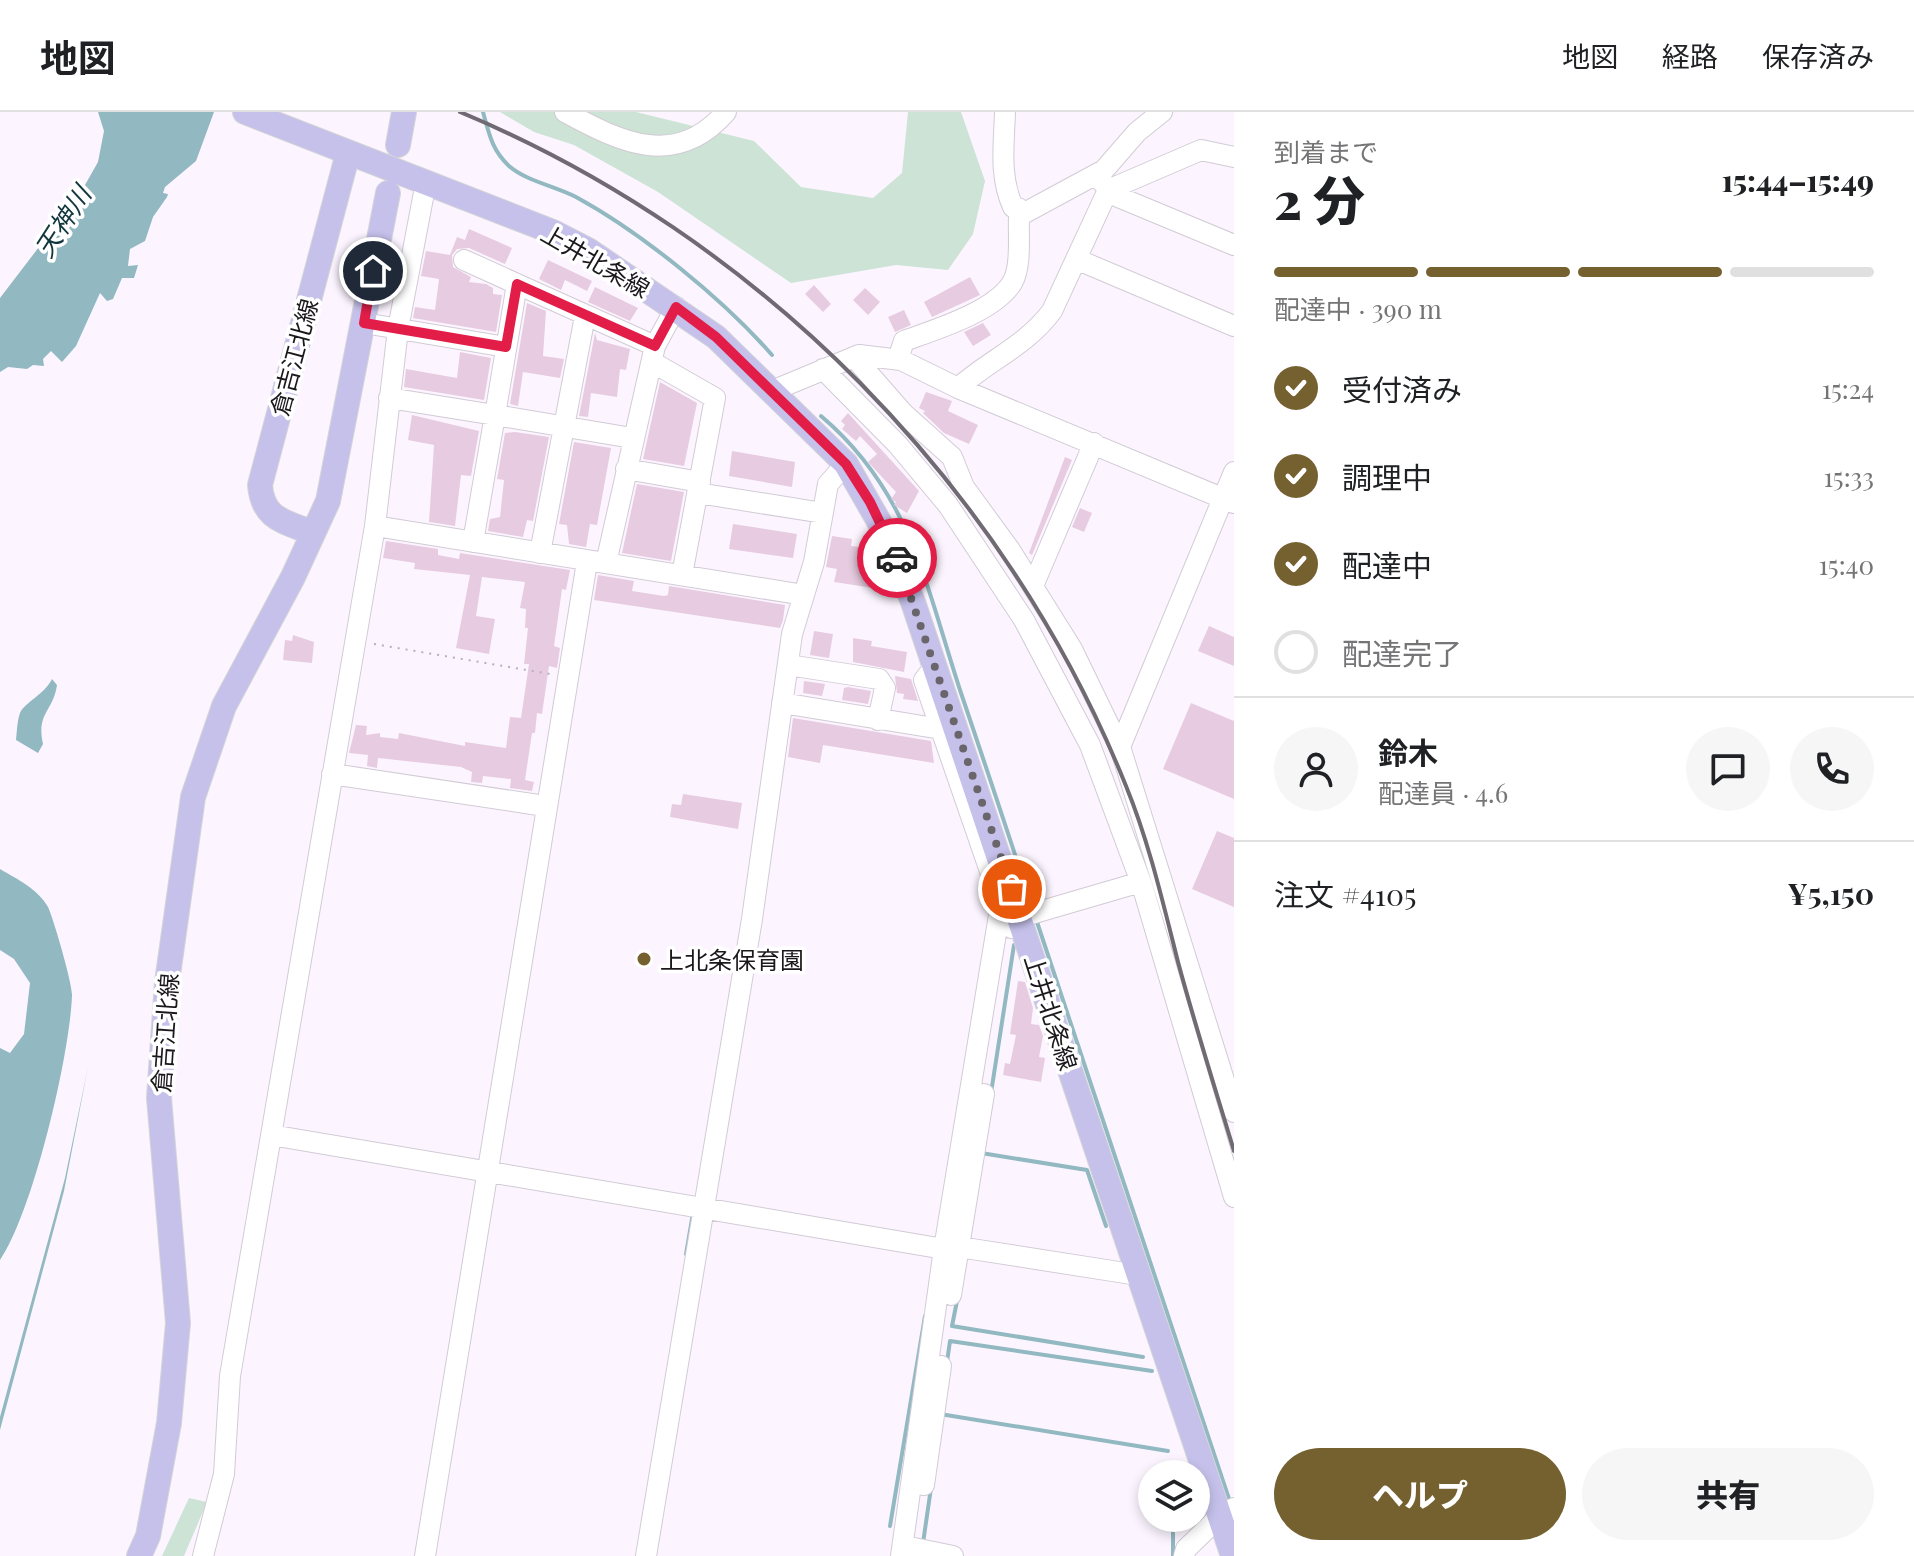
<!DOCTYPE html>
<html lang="ja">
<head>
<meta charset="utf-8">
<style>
	:root { --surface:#fff; --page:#f6f6f6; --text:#202124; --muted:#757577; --line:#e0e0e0; --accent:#756130 }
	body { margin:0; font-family:"Playfair Display","Noto Sans JP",serif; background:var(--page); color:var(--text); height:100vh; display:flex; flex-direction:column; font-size:30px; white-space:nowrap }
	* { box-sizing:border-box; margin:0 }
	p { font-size:26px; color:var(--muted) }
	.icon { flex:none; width:44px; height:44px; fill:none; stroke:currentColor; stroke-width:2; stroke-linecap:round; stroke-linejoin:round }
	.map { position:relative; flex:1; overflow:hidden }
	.side { display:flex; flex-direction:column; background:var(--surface); width:680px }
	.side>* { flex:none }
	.tools { position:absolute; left:1138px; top:1348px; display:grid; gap:16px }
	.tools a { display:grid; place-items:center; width:72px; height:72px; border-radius:50%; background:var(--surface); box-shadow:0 4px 12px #0003; font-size:40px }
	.pin { position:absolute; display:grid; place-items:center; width:68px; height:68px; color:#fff; margin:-34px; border:4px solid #fff; border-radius:50%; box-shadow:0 2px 8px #0007 }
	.courier { position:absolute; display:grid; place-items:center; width:80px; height:80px; margin:-40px; border:6px solid #e11d48; border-radius:50%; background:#fff; color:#222; box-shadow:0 2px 10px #0007 }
	.headline em { font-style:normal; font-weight:800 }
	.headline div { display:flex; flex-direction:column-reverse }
	.headline { display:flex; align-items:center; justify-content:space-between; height:136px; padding:0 40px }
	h1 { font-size:52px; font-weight:800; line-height:60px }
	.bar { display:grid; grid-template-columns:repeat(4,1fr); gap:12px 8px; align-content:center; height:96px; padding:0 40px }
	.bar i { height:10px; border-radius:6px; background:var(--line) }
	.bar .selected { background:var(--accent) }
	.bar p { grid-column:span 4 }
	.line { display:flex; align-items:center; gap:20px; padding:0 40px; border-top:2px solid var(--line) }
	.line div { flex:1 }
	.round { display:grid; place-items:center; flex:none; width:84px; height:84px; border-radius:42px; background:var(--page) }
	ol { padding:0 40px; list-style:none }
	li { display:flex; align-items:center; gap:24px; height:88px }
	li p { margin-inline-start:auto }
	li .icon { padding:8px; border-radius:50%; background:var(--accent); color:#fff; stroke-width:4 }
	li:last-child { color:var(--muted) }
	li i { width:44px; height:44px; border:4px solid var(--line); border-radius:50% }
	.cta { display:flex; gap:16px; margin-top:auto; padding:16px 40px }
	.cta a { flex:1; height:92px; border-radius:48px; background:var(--accent); color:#fff; font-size:32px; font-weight:800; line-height:92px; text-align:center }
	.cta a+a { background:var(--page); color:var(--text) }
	header { display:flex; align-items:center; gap:48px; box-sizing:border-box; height:112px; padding:0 40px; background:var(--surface); border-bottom:2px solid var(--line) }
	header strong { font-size:38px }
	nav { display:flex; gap:44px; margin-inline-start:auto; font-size:28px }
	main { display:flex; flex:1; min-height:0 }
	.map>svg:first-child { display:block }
</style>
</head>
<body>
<header>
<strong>地図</strong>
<nav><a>地図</a><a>経路</a><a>保存済み</a></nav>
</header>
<main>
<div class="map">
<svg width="1234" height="1444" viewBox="0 0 1234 1444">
	<rect width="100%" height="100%" fill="#fcf5ff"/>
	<path fill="#cce3d5" d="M500,0H636L754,29L801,75L873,86L902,61L908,0H961L985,69L973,122L948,158L896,153L791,171L658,80L574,33L534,20Z
		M189,1386L207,1390L184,1444H162Z"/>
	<path fill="#92b8c1" d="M98,0H214L196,49L165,75L163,81L168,82L167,85L153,105L145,129L130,137L128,154L138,153L134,166H122L113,187L107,189L100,181L76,234L62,250L51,239L43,247L44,254L33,253L27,257L8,255L0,260V186L81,80L98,50L104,19Z
		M52,567L57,573C53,600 36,601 43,632L38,641L16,628C17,620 17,609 20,601C24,591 45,582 52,567Z
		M0,757C17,767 38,777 48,795C53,805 73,873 72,883C70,943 33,1100 0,1148V936L10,941L24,922L30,871L14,847L0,838Z
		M88,955L64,1079L0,1318V1305L65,1066Z"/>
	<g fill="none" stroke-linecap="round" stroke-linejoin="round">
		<path stroke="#92b8c1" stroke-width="4" d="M483,0C489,22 492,38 509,54C526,69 555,74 576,85C642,121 723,187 772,243
			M821,304C911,380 926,475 961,581C985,652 1009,723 1032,795
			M1036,807L1230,1390
			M991,981L1014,833
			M981,1041L1087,1058L1106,1114
			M686,1142L693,1101
			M957,1189L952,1214L1143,1245
			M947,1250L950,1229L1152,1259
			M940,1302L1168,1339
			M1175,1362V1358
			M890,1414L925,1204
			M923,1431L931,1376
			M1173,1444V1406"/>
	</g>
	<path fill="#e7cbe0" d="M469,117L512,136L505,152L469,136L457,137L452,143L453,155L471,165L469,170L486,172L493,176V182L502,183L496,220L413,206L415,195L435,198L439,167L421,164L426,139L450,143L457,125L465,128Z
		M548,148L592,169L587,179L565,168L561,178L539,167Z
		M970,165L980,183L932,205L924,190Z
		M814,173L831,192L823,200L805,182Z
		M595,175L638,196L630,209L588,190Z
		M865,176L880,190L868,203L853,188Z
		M527,191L546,199L543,244L564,247L560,266L523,260L518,294L510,292Z
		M904,198L911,213L895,220L888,205Z
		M983,211L991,223L973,234L964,220Z
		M595,221L597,228L630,237L626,258L620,257L617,285L591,281L588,305L579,304Z
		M460,240L491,246L484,288L404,275L406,257L457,266Z
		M660,270L697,291L684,354L643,347Z
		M926,280L952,289L948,299L978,313L969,332L944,321L923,301L925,299L919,296Z
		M848,301L919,379L907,401L894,393L896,390L891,387L896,380L868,350L877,342L860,324L856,329L842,317L845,313L841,309Z
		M412,303L479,319L471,364L461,363L455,414L429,410L434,333L408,328Z
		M515,320L549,325L533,409L527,408L523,425L488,419L490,407L500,405L504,368L497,367L505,321Z
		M574,330L611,336L597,413L590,412L586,435L569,432L567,413L559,412Z
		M732,339L795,350L792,375L729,364Z
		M1065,345L1072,348L1032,443L1029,441Z
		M637,372L684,380L671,449L622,441Z
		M1080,396L1092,401L1084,420L1072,415Z
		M733,412L797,422L793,446L729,437Z
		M832,424L852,427L851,434L859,435L857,443L879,446L883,456L880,477L834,470L837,457L826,455Z
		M386,429L438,437V443L459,447L460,441L570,458L566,478L562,477L554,534L560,536L557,556L549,554L542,602L537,601L535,621H532L525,668L534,670L532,679L510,676L511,667L483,664L482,671L471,670L472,660L461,655L378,646L377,656L367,654L368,643L349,641L356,613L367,614L366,623L380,621V625L398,627L399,621L465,634V630L506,636L510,605L521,606L529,552H524L528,516H525L526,497L520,496L525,470L482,465L476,504L495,507L489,542L456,536L470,463L414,457L415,451L383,446Z
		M598,463L634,469L632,479L664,484L668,483L669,474L785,493L783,508L780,516L594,488Z
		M1209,514L1234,525V554L1198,539Z
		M814,519L833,522L829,546L810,543Z
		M293,523L314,530L312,551L283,548L285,528L292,529Z
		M853,526L872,529L871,534L907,540L904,560L853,550Z
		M895,564L911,567L918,589L903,587L904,582L897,581Z
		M804,569L825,572L822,584L803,581Z
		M848,575L871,579L868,592L842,588L844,576Z
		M1191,591L1234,609V687L1163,657Z
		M793,606L931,629L934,651L823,633L820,651L788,645Z
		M683,682L742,691L738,717L670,705L672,692L681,693Z
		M1217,719L1234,726V795L1192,777Z
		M1018,869L1025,870L1033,896L1031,912L1039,913L1043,924L1039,945L1045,946L1041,970L1003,963L1005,951L1010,952L1016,923L1010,922Z"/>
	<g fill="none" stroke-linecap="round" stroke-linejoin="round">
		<g stroke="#d2cbd5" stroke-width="22">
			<path id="minor" d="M565,0C622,31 676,57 726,0
				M1102,70L1116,84L1234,133
				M1019,104L1104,58L1137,20L1162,0
				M1076,147L1234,214
				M464,148L517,172
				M364,211L506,235
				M854,245L904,302L952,345L964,375L1010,438L1072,537L1121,638L1234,1000
				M898,247L904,229C934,218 994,200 1012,171C1022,155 1018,122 1019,104L1018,96L1013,95C999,64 1004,33 1005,0
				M652,250L715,286L682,463
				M823,257L898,333L948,393L1024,508L1090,633L1142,773L1234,1085
				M958,276C989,248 1026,234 1052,199L1108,78L1201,38L1234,45
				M772,279L859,243L901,248L958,276L1234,391
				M389,286L495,303L473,430
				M632,326L495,303L517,172L655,234
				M626,357L700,370
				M698,381L823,401
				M375,414L804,483
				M540,441L585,204
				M606,451L655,234L676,195
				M1033,474L1094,331
				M788,553L879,567L885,576L878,608
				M782,591L941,617
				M1120,635L1234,360
				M332,662L545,694
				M1011,816L1012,810L1021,805L1141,770
				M271,1023L944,1137L959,1135L1138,1163
				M951,1183L984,982
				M924,1373L941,1254
				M914,1436L953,1444
				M203,1444L224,1362L230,1264L375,414L398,217L426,70
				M425,1444L587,450
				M646,1444L752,807L792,522L814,450L828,372L846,352
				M901,1444L944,1137L1001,791L924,568L935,554
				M1184,1444L1186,1437L1218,1406L1234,1396"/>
		</g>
		<g stroke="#d6d5d6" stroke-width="26">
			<path id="major" d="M245,0L553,120L588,138L716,225L846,352L885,420L913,490L1233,1444
				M398,33L404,0
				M313,421C284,409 263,408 260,373L348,41
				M139,1444L148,1424L169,1311L178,1211L159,986L167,870L193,685L224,594L293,465L328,389L388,81"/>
		</g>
		<path stroke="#b6b1b9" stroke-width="2" stroke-dasharray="2 6" stroke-linecap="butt" d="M374,532L550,562"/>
		<use href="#minor" stroke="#fff" stroke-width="20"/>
		<use href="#major" stroke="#c5c1eb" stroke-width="24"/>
		<path stroke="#706b72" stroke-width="4" d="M460,0C760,125 1005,373 1126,674C1149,730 1163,791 1178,850C1195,913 1215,976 1234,1039"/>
	</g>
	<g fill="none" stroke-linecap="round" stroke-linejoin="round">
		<path stroke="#6a656b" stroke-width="8" stroke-dasharray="0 14.4" d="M897,446L1012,777"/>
		<path stroke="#e11d48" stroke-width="10" d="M373,159L364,211L506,235L517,172L655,234L676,195L716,225L846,352L870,390L897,446"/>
	</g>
	<circle fill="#756130" stroke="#fff" stroke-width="3" cx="644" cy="847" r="8"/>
	<g text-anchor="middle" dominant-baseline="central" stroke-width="7" stroke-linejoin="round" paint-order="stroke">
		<g font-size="24" fill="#1b181c" stroke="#fff">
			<text transform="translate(596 148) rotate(30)">上井北条線</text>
			<text transform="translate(293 245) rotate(-75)">倉吉江北線</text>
			<text transform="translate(1052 900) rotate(72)">上井北条線</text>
			<text transform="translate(164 921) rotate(-86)">倉吉江北線</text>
		</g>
		<g font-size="24" fill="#1b181c" stroke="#fff" text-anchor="start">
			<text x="660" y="847">上北条保育園</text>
		</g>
		<g font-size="26" font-style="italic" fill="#11363e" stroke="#fff">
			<text transform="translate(62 109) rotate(-57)">天神川</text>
		</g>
	</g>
</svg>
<div class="tools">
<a><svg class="icon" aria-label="layers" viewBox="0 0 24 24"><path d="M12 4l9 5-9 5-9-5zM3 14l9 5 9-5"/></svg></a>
</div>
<div class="pin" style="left:1012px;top:777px;background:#ea580c"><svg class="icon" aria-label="bag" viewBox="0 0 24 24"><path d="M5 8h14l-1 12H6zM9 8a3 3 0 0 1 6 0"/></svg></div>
<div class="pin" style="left:373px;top:159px;background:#1f2937"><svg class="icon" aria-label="home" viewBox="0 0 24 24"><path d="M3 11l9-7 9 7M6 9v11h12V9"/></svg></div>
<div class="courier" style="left:897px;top:446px"><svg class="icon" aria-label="car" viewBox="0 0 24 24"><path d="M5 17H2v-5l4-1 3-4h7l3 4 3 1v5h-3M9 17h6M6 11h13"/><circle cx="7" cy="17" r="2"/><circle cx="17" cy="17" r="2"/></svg></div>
</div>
<section class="side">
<div class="headline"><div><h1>2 分</h1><p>到着まで</p></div><em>15:44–15:49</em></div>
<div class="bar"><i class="selected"></i><i class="selected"></i><i class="selected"></i><i></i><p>配達中 · 390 m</p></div>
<ol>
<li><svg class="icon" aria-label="check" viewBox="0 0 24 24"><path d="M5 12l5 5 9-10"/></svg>受付済み<p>15:24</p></li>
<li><svg class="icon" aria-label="check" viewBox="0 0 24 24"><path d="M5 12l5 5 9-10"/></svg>調理中<p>15:33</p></li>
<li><svg class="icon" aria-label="check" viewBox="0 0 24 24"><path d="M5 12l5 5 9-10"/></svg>配達中<p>15:40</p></li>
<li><i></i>配達完了</li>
</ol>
<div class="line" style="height:144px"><a class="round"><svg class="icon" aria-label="person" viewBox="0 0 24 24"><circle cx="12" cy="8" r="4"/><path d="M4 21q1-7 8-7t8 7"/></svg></a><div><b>鈴木</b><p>配達員 · 4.6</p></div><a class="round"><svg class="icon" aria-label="chat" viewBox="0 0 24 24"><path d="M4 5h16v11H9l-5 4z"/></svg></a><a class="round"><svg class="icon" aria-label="phone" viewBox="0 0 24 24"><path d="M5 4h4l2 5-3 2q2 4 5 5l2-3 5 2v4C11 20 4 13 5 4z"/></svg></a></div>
<div class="line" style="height:104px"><div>注文 #4105</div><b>¥5,150</b></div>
<div class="cta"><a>ヘルプ</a><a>共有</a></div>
</section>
</main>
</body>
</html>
